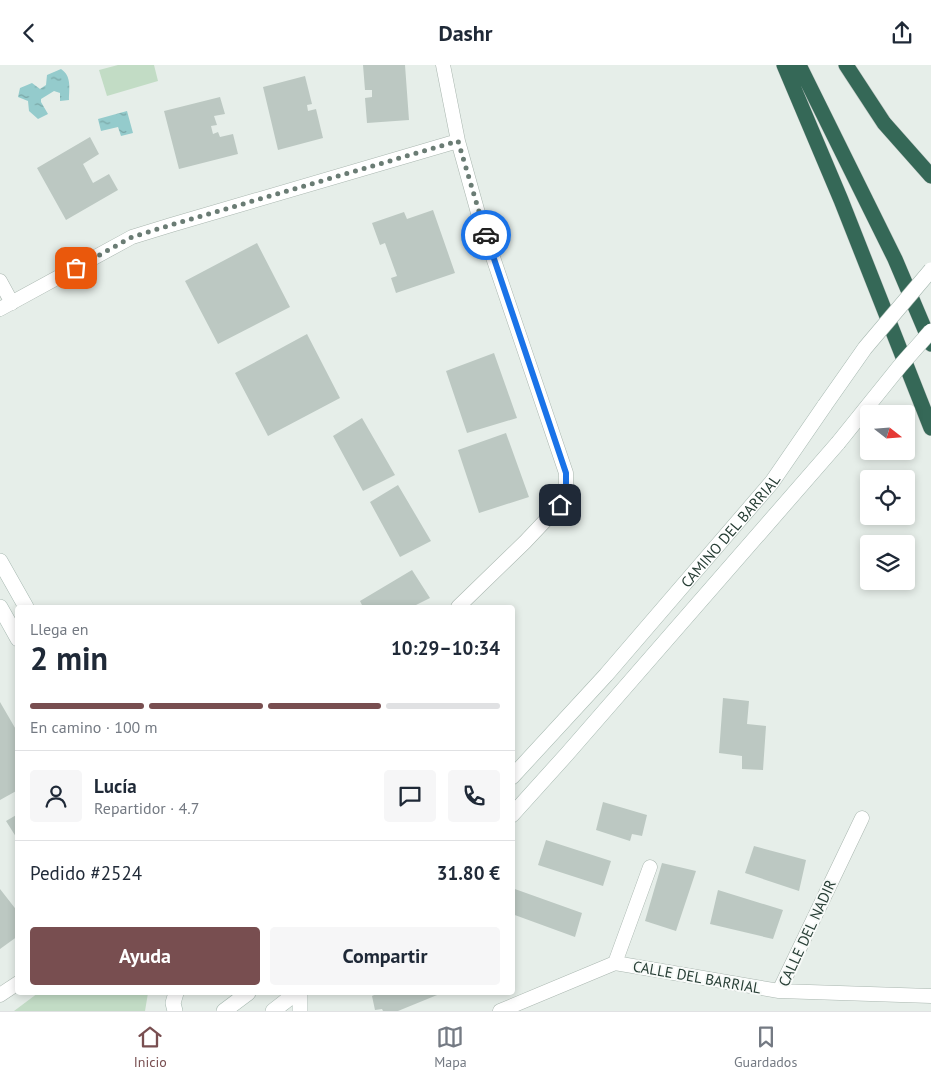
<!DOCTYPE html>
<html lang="es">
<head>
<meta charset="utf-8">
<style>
	:root { --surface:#fff; --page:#f6f6f7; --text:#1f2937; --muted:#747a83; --line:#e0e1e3; --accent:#784e50 }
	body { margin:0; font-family:"PT Sans",sans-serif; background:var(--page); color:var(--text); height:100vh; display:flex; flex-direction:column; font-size:19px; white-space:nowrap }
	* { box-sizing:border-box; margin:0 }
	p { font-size:16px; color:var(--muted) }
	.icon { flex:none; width:28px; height:28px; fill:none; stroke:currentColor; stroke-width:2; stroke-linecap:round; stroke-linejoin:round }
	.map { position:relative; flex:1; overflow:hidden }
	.drawer { position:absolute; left:15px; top:540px; width:500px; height:390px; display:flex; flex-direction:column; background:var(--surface); border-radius:5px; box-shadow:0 2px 8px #0003 }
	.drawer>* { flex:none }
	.needle { width:32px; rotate:107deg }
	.controls { position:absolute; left:860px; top:340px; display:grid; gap:10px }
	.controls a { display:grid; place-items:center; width:55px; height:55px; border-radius:5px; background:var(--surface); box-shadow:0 2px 8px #0003; font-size:25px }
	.pin { position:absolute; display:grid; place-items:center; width:42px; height:42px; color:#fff; margin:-21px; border-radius:10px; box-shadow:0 2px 8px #0006 }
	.courier { position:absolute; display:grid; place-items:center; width:50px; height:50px; margin:-25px; border:4px solid #1a73e8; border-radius:50%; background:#fff; color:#222; box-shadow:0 1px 6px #0007 }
	.headline em { font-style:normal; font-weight:600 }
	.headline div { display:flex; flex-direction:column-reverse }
	.headline { display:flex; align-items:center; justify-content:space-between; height:85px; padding:0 15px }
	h1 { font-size:32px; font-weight:600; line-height:38px }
	.bar { display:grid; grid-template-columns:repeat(4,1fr); gap:8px 5px; align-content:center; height:60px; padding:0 15px }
	.bar i { height:6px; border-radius:4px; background:var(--line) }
	.bar .active { background:var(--accent) }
	.bar p { grid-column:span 4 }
	.line { display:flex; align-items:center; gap:12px; padding:0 15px; border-top:1px solid var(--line) }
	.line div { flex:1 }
	.round { display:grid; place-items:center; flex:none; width:52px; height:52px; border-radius:5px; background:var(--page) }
	.primary-button { display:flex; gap:10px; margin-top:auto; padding:10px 15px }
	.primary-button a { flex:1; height:58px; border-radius:5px; background:var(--accent); color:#fff; font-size:20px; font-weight:600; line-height:58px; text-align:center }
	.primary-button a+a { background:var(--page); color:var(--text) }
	header { display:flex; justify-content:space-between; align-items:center; height:65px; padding:0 15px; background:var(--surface); font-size:22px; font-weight:600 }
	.dock { display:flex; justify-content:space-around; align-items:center; height:70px; border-top:1px solid var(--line); background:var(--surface); font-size:14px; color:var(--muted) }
	.dock a { display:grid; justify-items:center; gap:2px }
	.dock .active { color:var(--accent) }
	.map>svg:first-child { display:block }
</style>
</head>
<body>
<header><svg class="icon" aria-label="back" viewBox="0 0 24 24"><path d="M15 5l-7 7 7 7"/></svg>Dashr<svg class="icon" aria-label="share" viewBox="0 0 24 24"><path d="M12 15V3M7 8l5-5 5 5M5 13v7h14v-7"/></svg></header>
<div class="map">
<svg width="931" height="946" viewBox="0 0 931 946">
	<defs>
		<pattern id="water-ripples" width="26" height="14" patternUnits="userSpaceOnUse" patternTransform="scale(1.25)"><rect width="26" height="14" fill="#94cbcc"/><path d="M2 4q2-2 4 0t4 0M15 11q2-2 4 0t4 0" fill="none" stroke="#79a6a6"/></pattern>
	</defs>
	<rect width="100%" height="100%" fill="#e6eee9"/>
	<path fill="#c2dcc5" d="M118,0H154L158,16L107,31L99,5Z
		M38,928H148L145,946H14Z"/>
	<path fill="url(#water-ripples)" d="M61,4C72,11 69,24 69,35L60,36V28L54,26L41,34V37L48,49L38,54L29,46L28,36L18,32L20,23L32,18L40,24L46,20L47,10Z
		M127,46L133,68L121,71L118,62L101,66L98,54Z"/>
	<path fill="#bcc8c2" d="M363,0H405L409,55L367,58L365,33L372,32V25H365Z
		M305,11L312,39L307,40L308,46L316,44L323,73L278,85L263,22Z
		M220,32L225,49L214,51L217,60L211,61L213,69L218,67L220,72L233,69L238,89L179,104L164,46Z
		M90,72L99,89L83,99L93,118L109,109L118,125L66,155L37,103Z
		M433,145L455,208L396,228L391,213L397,211L385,178L380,180L372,158L404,147L407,154Z
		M257,178L290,242L218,279L185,216Z
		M307,269L340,333L268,371L235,308Z
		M494,288L517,353L467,368L446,306Z
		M362,353L395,410L363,426L333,371Z
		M506,368L529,432L479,448L458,385Z
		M398,420L431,476L400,492L370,437Z
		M412,505L430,533L412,542H363L360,536Z
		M723,633L749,636L747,659L766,661L763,705L742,704V691L719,688Z
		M0,637L18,668V725L0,735Z
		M603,737L647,750L642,771L632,769L630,776L596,765Z
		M18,749V775L6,756Z
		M546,775L611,796L603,821L538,800Z
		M754,781L806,795L799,826L745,808Z
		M662,798L696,806L676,866L645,856Z
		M512,823L582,848L575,872L512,849Z
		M0,824L18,847V871L0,884Z
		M718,825L783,845L773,874L710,859Z
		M376,928H442L398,946H383L382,944L375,945L372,931L376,929Z"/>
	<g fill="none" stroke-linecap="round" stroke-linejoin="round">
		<g stroke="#a9b6af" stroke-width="15">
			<path id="street" d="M443,0L458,76L478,148L566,408V425L560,440L525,477L458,542
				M0,216L12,238
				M0,244L132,172L171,160L458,76
				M862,753L779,926L931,931
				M615,898L650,802
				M0,930L18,918
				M500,946L615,898L779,926"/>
		</g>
		<g stroke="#a6b8b0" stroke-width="16">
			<g id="secondary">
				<path d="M0,496L26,542"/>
				<path d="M0,542L18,574"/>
				<path id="s1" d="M512,712L606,610L772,417L825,340"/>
				<path d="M512,750L567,689L838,378"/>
				<path d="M175,946L173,938L176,928"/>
				<path d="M224,946L248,928"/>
				<path d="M273,946L296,928"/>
				<path d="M300,946V928"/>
			</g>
		</g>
		<g stroke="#c3c9c6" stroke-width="16">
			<path id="highway" d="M784,0L841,135L931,363
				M799,0L895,194L931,279
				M846,0L884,58L931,111"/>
		</g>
		<use href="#street" stroke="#fff" stroke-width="14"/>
		<use href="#secondary" stroke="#fff" stroke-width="15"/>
		<use href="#highway" stroke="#356857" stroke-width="15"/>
		<g stroke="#a6b8b0" stroke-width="16" stroke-linecap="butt">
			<path id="secondary-bridge" d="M825,340L865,283L931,205
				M838,378L900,301L931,266"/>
		</g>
		<use href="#secondary-bridge" stroke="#fff" stroke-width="15"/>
	</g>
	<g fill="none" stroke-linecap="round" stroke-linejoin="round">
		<path stroke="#6a7c74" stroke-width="5" stroke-dasharray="0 9" d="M76,203L132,172L171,160L458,76L486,170"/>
		<path stroke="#1a73e8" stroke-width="6" d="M486,170L566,408V425L560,440"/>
	</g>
	<g text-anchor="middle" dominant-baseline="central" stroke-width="4" stroke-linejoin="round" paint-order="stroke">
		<g font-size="15" fill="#273e35" stroke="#f7faf8">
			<text stroke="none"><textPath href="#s1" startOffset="329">CAMINO DEL BARRIAL</textPath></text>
			<text transform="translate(807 868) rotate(-65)">CALLE DEL NADIR</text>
			<text transform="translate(697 912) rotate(10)">CALLE DEL BARRIAL</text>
		</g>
	</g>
</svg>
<div class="controls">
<a><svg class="needle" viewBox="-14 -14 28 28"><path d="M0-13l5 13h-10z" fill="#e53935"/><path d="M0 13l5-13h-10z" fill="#747a83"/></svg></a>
<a><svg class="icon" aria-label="locate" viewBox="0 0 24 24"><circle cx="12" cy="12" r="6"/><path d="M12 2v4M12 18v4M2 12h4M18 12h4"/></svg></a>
<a><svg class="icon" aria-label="layers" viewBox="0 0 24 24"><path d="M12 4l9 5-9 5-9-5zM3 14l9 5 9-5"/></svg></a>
</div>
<div class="pin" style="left:76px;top:203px;background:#ea580c"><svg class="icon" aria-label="bag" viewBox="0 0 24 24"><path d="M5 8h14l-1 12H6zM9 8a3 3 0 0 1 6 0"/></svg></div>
<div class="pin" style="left:560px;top:440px;background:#1f2937"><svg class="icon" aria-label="home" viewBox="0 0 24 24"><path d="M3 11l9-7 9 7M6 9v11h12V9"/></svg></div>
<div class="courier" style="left:486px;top:170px"><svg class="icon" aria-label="car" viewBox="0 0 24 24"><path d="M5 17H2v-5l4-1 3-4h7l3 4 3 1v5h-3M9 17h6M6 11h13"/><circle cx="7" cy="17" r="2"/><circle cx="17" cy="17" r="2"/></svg></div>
<section class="drawer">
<div class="headline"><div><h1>2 min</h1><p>Llega en</p></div><em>10:29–10:34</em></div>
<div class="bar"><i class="active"></i><i class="active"></i><i class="active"></i><i></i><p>En camino · 100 m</p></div>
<div class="line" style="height:90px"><a class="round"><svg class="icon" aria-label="person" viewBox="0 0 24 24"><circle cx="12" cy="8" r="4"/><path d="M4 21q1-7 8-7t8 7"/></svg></a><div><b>Lucía</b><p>Repartidor · 4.7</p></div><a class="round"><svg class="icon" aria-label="chat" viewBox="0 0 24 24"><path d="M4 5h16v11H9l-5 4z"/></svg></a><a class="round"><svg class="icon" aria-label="phone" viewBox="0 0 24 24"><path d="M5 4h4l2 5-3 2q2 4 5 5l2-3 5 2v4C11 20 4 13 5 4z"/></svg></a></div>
<div class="line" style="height:65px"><div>Pedido #2524</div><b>31.80 €</b></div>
<div class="primary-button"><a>Ayuda</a><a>Compartir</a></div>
</section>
</div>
<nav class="dock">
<a class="active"><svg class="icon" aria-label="home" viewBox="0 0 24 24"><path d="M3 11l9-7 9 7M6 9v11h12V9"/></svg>Inicio</a>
<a><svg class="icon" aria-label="map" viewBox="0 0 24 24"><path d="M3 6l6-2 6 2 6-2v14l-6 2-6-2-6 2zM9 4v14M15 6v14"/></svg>Mapa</a>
<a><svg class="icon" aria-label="saved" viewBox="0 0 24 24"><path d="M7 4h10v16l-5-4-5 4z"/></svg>Guardados</a>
</nav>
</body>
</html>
